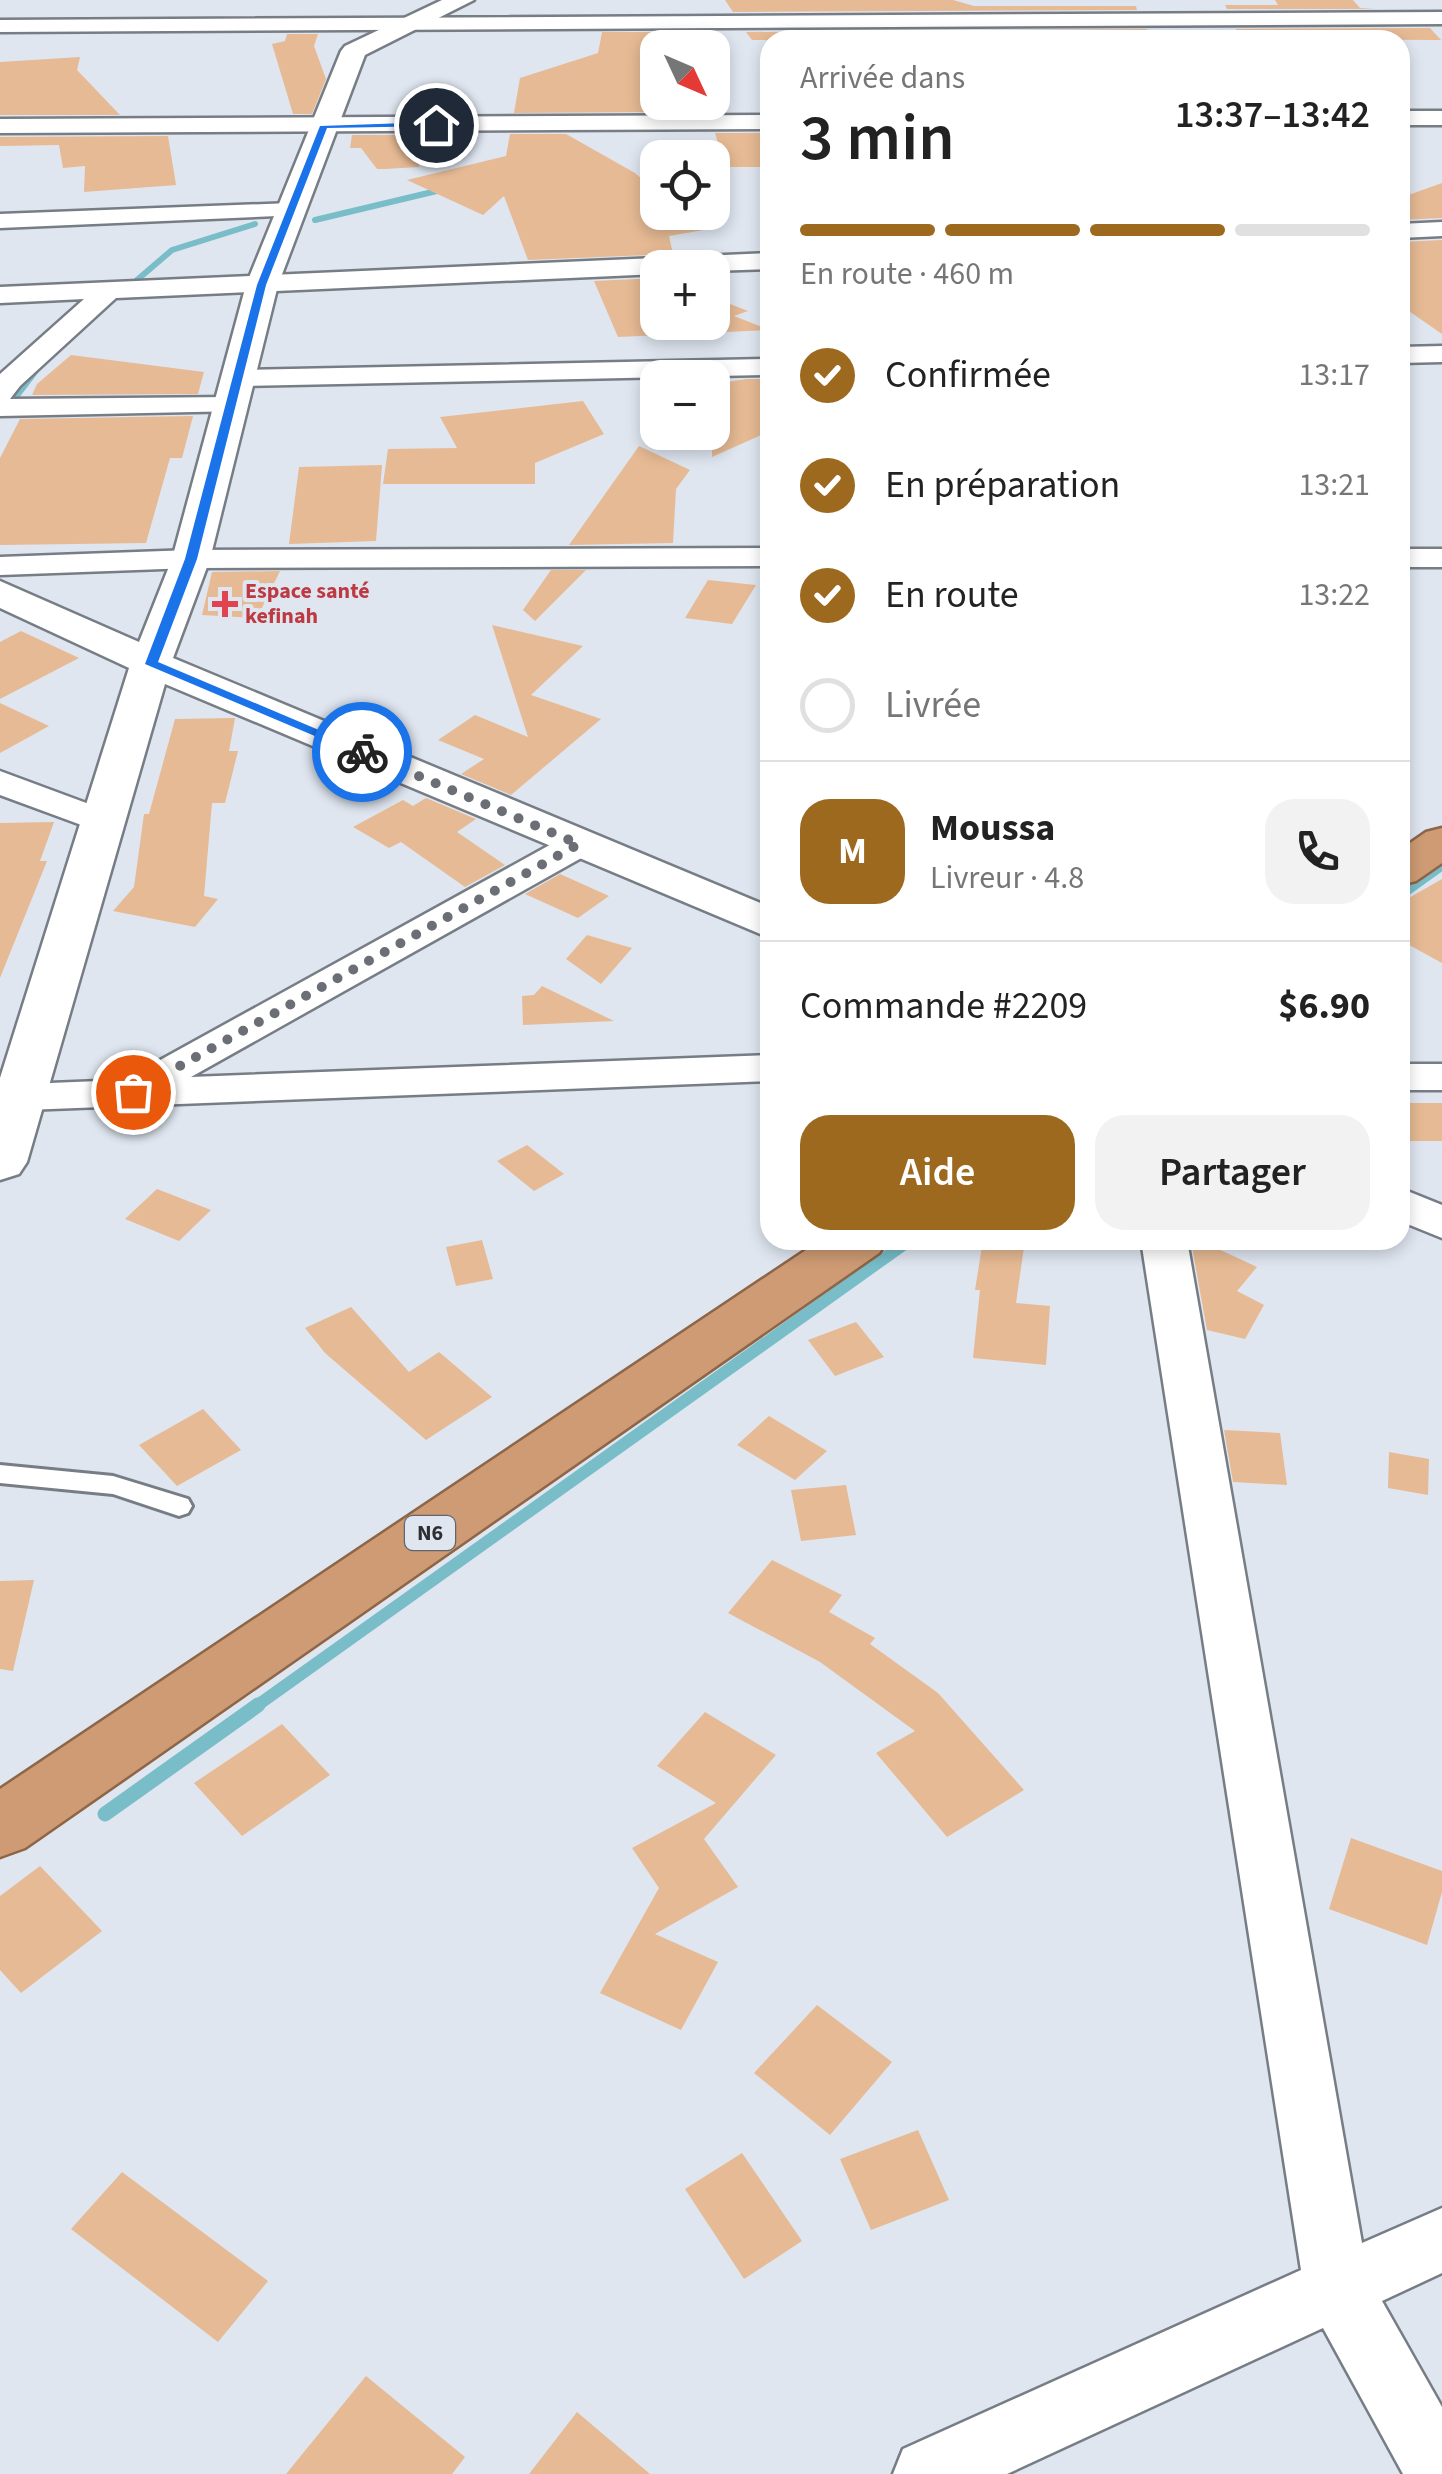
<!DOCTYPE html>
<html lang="fr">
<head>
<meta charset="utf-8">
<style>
	:root { --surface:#fff; --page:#f2f2f2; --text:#222; --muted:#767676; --line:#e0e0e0; --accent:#9c691f }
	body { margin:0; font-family:"Source Sans 3",sans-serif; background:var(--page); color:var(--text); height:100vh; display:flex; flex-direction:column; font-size:38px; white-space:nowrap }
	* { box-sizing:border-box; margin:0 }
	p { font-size:32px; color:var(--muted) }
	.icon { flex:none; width:55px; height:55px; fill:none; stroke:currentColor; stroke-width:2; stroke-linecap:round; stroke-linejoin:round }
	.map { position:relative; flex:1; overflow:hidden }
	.drawer { position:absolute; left:760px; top:30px; width:650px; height:1220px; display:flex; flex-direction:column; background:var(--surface); border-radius:30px; box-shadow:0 5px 15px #0003 }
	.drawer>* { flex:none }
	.needle { width:65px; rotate:134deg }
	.buttons { position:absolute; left:640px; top:30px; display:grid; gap:20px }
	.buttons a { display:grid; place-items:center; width:90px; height:90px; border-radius:20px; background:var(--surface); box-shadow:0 5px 15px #0003; font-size:50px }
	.pin { position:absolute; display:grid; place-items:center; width:85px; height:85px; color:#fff; margin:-42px; border:5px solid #fff; border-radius:50%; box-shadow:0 2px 10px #0007 }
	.courier { position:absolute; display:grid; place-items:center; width:100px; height:100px; margin:-50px; border:8px solid #1a73e8; border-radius:50%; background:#fff; color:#222; box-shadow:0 2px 12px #0007 }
	.overview em { font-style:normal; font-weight:600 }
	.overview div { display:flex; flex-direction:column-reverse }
	.overview { display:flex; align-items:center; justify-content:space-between; height:170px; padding:0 40px }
	h1 { font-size:65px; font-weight:600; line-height:75px }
	.bar { display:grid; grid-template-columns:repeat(4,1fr); gap:15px 10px; align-content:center; height:120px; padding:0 40px }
	.bar i { height:12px; border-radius:8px; background:var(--line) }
	.bar .current { background:var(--accent) }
	.bar p { grid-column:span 4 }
	.line { display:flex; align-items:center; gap:25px; padding:0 40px; border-top:2px solid var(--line) }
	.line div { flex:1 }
	.round { display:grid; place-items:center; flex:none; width:105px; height:105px; border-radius:30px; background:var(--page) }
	ol { padding:0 40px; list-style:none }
	li { display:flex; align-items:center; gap:30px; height:110px }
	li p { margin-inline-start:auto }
	li .icon { padding:10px; border-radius:50%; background:var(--accent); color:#fff; stroke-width:4 }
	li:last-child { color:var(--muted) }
	li i { width:55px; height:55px; border:5px solid var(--line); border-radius:50% }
	.action { display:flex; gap:20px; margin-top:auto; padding:20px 40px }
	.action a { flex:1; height:115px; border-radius:30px; background:var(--accent); color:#fff; font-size:40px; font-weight:600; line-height:115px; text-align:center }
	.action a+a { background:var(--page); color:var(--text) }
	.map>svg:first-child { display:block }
</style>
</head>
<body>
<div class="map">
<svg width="1442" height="2474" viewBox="0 0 1442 2474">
	<rect width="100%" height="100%" fill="#dfe6f0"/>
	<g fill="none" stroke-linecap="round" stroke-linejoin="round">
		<path stroke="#78bdc8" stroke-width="6" d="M315,220L445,189
			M137,280L172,250L255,224"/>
		<path stroke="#78bdc8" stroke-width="8" d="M13,399L39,365"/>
		<path stroke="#78bdc8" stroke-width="9" d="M1400,896L1442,866"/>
		<path stroke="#78bdc8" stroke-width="12" d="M255,1707L910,1240"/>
		<path stroke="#78bdc8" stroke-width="15" d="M105,1814L258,1705"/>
	</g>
	<path fill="#e6ba94" d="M725,0H953L974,6H1136L1137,10L733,12Z
		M1275,0H1353L1360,8L1375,9H1227L1225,5H1278Z
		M1430,28L1441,40L1240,39L1236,29Z
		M1147,29L1150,37H1126L1128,40H752L746,32Z
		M602,32H658V112L514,113L520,78L598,53Z
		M287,34H318L314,46L326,79L312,114H293L272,44L285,41Z
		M80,57L77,70L120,115H0V62Z
		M715,133H770V167H725Z
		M510,134H566L635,173L658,193V212H676L715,228L669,236L673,254L528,260L504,196L483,215L407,180L506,156Z
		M352,135H429L419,167L385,169H377L361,148H350Z
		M168,136L176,185L84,192L85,166L63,168L59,145L0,146V137Z
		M1442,183V218L1400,220V198Z
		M1442,240V334L1400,305V242Z
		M658,278V322H712V297L748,311L734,316L770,330L618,337L594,281Z
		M71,355L204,372L198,394L32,395L37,384Z
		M746,379H770V431L712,457V384Z
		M583,401L604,434L535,463V484H383L388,449L457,448L440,417Z
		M193,416L182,458H170L146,543L0,545V458L20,419Z
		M639,446L690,470L676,489L673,543L569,545Z
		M382,465L376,541L289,544L299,467Z
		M551,570H586L535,621L523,610Z
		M280,571L257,618L202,615L212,572Z
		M708,580L756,585L732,624L685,618Z
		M492,625L583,646L531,695L601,719L511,795L461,774L484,759L438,740L475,715L528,737Z
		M21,631L79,658L0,699V642Z
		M0,703L49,726L0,753Z
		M235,718L229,751H238L225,803H212L204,896L218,899L195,927L113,911L134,887L144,814H149L175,719Z
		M426,798L476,819L457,832L505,865L465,887L401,842L389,848L353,827L403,800L413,806Z
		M54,822L40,861H47L0,978V823Z
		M560,874L609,896L578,918L525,894Z
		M1442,879V963L1400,940V903Z
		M587,935L632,948L601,984L566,959Z
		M542,986L614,1021L523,1025L522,996L534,995Z
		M1400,1103H1442V1141H1409Z
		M527,1145L564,1174L534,1191L497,1161Z
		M157,1189L211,1210L179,1241L125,1219Z
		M482,1240L493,1279L456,1286L446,1247Z
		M983,1240H1025L1016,1303L1050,1306L1046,1365L973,1358L980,1290H975Z
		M1199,1240L1257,1267L1237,1291L1264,1305L1245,1339L1207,1330L1192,1247Z
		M351,1307L409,1372L439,1352L492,1397L426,1440L325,1353L305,1328Z
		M856,1322L884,1357L835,1376L808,1340Z
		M203,1409L241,1450L177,1486L139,1445Z
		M769,1416L827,1451L795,1480L737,1445Z
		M1224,1430L1280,1433L1287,1485L1233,1482Z
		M1389,1452L1429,1459L1428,1495L1388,1488Z
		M846,1485L856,1535L801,1541L791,1490Z
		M772,1560L842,1595L829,1612L875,1638L870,1644L938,1693L1024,1790L947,1837L876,1753L915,1731L820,1662L728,1613Z
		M34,1580L13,1671L0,1669V1581Z
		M705,1712L776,1755L704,1839L738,1887L655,1934L718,1962L681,2030L600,1993L659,1888L632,1848L716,1803L657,1766Z
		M282,1724L330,1775L242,1836L194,1783Z
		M1351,1838L1442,1871V1892L1427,1945L1329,1909Z
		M40,1866L102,1931L21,1993L0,1970V1896Z
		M817,2005L892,2062L830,2135L754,2073Z
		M918,2130L949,2200L871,2230L840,2159Z
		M742,2153L802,2241L744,2279L685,2189Z
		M122,2172L268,2281L218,2342L71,2229Z
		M366,2376L465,2457L452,2474H286Z
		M577,2412L650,2474H529Z"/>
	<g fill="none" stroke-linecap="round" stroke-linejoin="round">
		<g stroke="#777d85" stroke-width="6">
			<path id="service" d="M0,1465L113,1476L188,1499L192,1506L188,1513L179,1516L113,1494L0,1483Z"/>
		</g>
		<g stroke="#777d85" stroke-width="5">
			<path id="minor" d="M1442,12V24L0,32V20Z
				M1400,111H1442V125H1400Z
				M770,115V129L0,133V119Z
				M291,203L300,205L303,210L300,215L0,228V214Z
				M1442,222V236L1400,238V224Z
				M770,253V269L712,271V268H658V274L116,298L20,386L10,399L232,397L242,399L246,405L242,411L0,416V374L84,299L0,303V287Z
				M1442,346V362L1400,363V347Z
				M770,359V375L238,386L224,378L238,370Z
				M770,548V566L191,568L0,575V557L191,550Z
				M1400,549H1442V567H1400Z
				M0,771L116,814L121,822L116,830L103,833L0,795Z
				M579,833L592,836L598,844L592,852L191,1077L770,1055V1081L0,1111V1085L124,1080L566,836Z
				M1400,1064H1442V1090H1400Z
				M1400,1188L1442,1205V1238L1400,1221Z
				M1141,1240H1187L1362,2243L1442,2208V2273L1382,2301L1442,2407V2474H1403L1323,2328L1007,2474H893L903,2449L1301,2270Z"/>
		</g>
		<g stroke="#777d85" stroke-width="5">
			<path id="tertiary" d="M442,0H474L365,55L278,285L210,559L173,658L770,907V938L165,684L27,1162L19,1174L0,1180V1078L129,668L0,608V581L139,642L172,559L246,285L341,51L345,46Z"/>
		</g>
		<g stroke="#8d6547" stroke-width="5">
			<path id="trunk" d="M1442,828V863L1416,881L1400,885V850L1426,832Z
				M821,1240H888L879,1253L25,1848L0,1857V1789Z"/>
		</g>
		<use href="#service" fill="#fff" fill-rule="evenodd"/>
		<use href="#minor" fill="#fff" fill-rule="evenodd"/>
		<use href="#tertiary" fill="#fff" fill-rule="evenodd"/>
		<use href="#trunk" fill="#ce9b74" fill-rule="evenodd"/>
	</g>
	<path fill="#1a73e8" d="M436,122L439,126L327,128L266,285L197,559L158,662L366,750L368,752L362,756L145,664L185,559L257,285L320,126Z"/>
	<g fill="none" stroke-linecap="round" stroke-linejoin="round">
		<path stroke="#6b6e74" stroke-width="10" stroke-dasharray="0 18" d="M133,1092L579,844L362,752"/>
	</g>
	<path fill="#e0444e" stroke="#dfe6f0" stroke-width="4" d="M220 589h10v10h10v10h-10v10h-10v-10h-10v-10h10z"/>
	<g text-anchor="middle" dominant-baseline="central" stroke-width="8" stroke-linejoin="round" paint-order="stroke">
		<g font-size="22" font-weight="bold" fill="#be3a42" stroke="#dfe6f0" text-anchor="start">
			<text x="245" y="591">Espace santé<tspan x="245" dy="25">kefinah</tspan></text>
		</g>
		<rect fill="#dfe6f0" stroke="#62656b" stroke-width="2.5" x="405" y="1516" width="50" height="34" rx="8"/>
		<g font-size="22" font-weight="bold" fill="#2c2e32">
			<text x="430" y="1533">N6</text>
		</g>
	</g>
</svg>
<div class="buttons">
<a><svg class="needle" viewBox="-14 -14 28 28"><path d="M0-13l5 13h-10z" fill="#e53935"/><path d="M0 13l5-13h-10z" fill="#767676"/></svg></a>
<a><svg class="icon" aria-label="locate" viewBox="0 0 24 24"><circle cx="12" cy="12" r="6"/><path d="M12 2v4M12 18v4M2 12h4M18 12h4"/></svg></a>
<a>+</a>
<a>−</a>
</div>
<div class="pin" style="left:133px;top:1092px;background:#ea580c"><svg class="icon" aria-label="bag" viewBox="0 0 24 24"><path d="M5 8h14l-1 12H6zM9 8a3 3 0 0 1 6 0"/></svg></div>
<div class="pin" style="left:436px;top:125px;background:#1f2937"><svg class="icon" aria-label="home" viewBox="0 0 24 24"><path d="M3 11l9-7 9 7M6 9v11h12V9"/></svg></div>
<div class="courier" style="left:362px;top:752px"><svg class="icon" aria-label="bike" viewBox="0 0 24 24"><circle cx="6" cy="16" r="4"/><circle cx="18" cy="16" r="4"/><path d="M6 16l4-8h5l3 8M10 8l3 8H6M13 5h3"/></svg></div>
<section class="drawer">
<div class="overview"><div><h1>3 min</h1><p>Arrivée dans</p></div><em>13:37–13:42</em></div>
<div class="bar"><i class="current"></i><i class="current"></i><i class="current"></i><i></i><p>En route · 460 m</p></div>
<ol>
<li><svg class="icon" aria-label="check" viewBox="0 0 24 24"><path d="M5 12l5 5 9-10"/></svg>Confirmée<p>13:17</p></li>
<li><svg class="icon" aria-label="check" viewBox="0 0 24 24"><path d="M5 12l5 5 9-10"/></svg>En préparation<p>13:21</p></li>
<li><svg class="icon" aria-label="check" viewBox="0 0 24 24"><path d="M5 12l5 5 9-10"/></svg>En route<p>13:22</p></li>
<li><i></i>Livrée</li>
</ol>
<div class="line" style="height:180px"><b class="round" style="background:var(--accent);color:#fff">M</b><div><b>Moussa</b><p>Livreur · 4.8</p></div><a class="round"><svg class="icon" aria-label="phone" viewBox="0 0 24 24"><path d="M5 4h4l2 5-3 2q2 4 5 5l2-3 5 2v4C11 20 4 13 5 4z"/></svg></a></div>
<div class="line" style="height:130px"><div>Commande #2209</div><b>$6.90</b></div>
<div class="action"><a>Aide</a><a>Partager</a></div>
</section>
</div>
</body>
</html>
